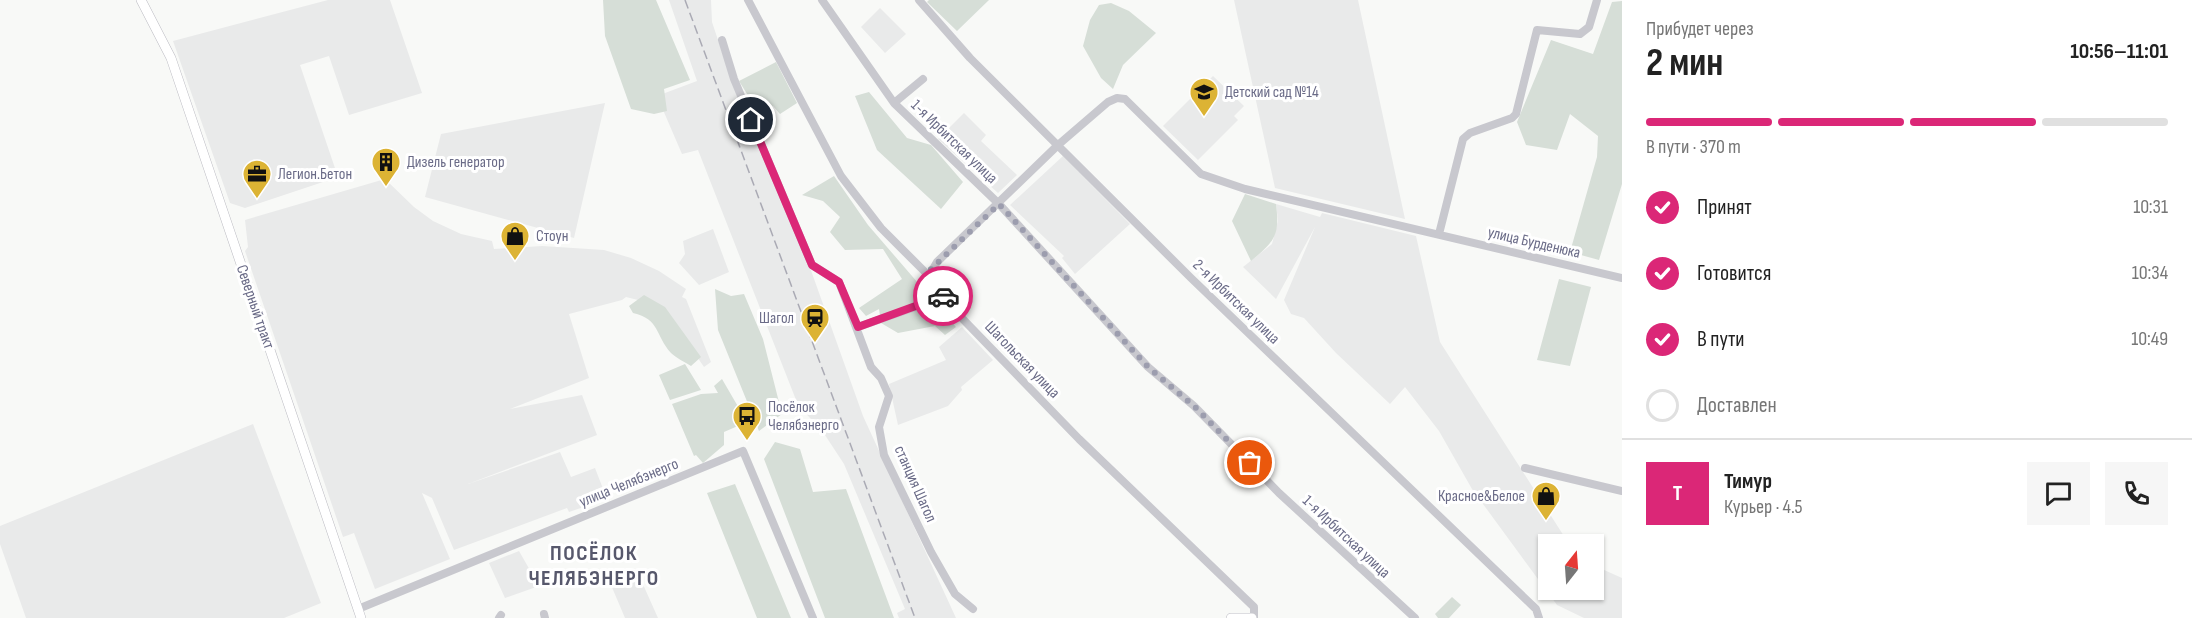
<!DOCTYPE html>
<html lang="ru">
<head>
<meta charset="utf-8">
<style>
	:root { --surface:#fff; --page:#f6f6f6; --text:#222; --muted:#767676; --line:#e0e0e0; --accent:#db2777 }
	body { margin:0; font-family:"Sofia Sans Condensed",sans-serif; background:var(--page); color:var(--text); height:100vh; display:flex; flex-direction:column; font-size:22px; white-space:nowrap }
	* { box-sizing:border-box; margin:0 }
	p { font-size:20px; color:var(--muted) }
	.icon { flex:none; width:33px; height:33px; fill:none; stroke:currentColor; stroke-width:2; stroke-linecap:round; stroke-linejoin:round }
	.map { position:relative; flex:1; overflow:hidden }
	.side { display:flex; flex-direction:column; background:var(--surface); width:570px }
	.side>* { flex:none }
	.needle { width:39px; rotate:17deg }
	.buttons { position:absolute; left:1538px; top:534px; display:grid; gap:12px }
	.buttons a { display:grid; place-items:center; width:66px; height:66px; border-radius:0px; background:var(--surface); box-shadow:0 2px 4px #0004; font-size:30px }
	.pin { position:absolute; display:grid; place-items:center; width:51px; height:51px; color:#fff; margin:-26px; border:3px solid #fff; border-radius:50%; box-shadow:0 2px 6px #0007 }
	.courier { position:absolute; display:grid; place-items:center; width:60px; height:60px; margin:-30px; border:4px solid #db2777; border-radius:50%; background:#fff; color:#222; box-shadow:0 2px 8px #0007 }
	.overview em { font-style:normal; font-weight:700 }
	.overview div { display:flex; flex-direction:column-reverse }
	.overview { display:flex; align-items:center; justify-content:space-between; height:102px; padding:0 24px }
	h1 { font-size:39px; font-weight:700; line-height:45px }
	.bar { display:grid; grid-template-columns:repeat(4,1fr); gap:9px 6px; align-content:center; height:72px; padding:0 24px }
	.bar i { height:8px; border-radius:4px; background:var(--line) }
	.bar .current { background:var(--accent) }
	.bar p { grid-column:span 4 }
	.line { display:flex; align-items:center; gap:15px; padding:0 24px; border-top:2px solid var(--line) }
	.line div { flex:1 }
	.round { display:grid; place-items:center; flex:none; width:63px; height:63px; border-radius:0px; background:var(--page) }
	ol { padding:0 24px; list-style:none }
	li { display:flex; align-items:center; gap:18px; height:66px }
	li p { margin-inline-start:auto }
	li .icon { padding:6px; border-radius:50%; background:var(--accent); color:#fff; stroke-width:4 }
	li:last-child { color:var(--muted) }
	li i { width:33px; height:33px; border:3px solid var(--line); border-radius:50% }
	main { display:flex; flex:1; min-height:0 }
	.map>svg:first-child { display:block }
</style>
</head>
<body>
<main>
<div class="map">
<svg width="1622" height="618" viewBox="0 0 1622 618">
	<rect width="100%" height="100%" fill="#f8f9f7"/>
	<path fill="#e9eaea" d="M328,0H390L422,93L349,115L329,56L300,65L338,177L245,208L230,203L173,41Z
		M669,0H711L712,22L727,67L803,248L863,416L956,618H899L897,613L905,609L844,464L823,432L798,405L698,150L682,154L657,96L697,81Z
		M1234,0H1358L1405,219L1275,188Z
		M880,8L906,34L885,53L861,27Z
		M1213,76L1244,106L1234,116L1238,120L1198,160L1163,126Z
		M605,103L574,238L425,197L441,134Z
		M964,113L986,135L981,141L1017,175L998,193L938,139Z
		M1063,156L1130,224L1075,274L1062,258L1064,256L1010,205Z
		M385,179L414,207L433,221L461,234L492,241L494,249L542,246L604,250L631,258L659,271L686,289L682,297L686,299L711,362L704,367L674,323L642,301L626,297L622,300L569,314L589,378L510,409L582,395L597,435L468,484L560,452L571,477L595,468L607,499L569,512L567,508L454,550L432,498L422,493L450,559L375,589L354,533L343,537L245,251L248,247L245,220Z
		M1276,204L1320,217L1322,213L1416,236L1440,342L1569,544H1548V590H1593V565L1622,578V618H1584L1557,605L1472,489L1439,431L1405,387L1390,404L1336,353L1304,318L1291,314L1284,300L1315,227L1276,299L1243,267L1272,244L1278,221Z
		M713,229L729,272L699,285L679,263L685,254L683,241Z
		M962,327L993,360L961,387L962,390L948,406L898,425L889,384L946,360L939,347Z
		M253,424L321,603L284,618H26L0,544V526Z
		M519,551L539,586L505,598L489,563Z
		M637,571L658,618H625L611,585Z"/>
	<path fill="#d6ded7" d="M603,0H656L690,80L664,89L667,111L654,114L631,109L605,36Z
		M929,0H989L957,31L927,2Z
		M1622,1V184L1599,260L1570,252L1597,157L1598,136L1570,114L1557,150L1526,145L1517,122L1551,40L1593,54L1612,2Z
		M1111,3L1129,11L1156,33L1123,65L1113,89L1101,78L1083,46L1090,20L1099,5Z
		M776,62L797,103L780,114L773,106L752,102L739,81Z
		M869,92L907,138L931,145L963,182L941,209L877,150L855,96Z
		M834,176L868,225L956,327L945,335L935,326L898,333L881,323L879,309L866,316L859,308L902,279L883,249L845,250L830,232L840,217L823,201L802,195Z
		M1245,194L1276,204C1280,235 1275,241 1251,261L1232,221Z
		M1559,279L1591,287L1570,366L1537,360Z
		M715,289L731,296L744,294L763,339L782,414L759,431L718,330Z
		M644,295L665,307L701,357L691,366C685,362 676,358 671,353C655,335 660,319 633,313L629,306Z
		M685,364L701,390L670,400L659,375Z
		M722,379L747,422L724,432V445L703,463L696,455L694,456L672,404L701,394L718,393L714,386Z
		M775,442L800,449L813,492L846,489L894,618H825L764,459Z
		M735,484L791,618H757L707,493Z
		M1452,597L1461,605L1449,618H1438L1435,614Z"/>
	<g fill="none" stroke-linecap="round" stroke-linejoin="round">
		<g stroke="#bbbbc2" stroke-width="10">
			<path id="major" d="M141,0L171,58L361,618
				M1231,618H1252"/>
		</g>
		<path stroke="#c8c8ce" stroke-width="8" d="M748,0L841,176L881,228L929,276L955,311L1079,439L1254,607V618
			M822,0L894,103L999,204L1148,367L1194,406L1279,493L1415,618
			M919,0L970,58L1191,278L1536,609L1539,618
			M722,40L734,79L812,265L839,282L871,367L881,378L889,396L879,427L884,455L931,552L955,594L973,609
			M894,103L923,79
			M1439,234L1463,139L1470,133L1512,118L1516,114L1537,30L1580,34L1589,27L1597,0
			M929,276L937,262L1058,145L1108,102L1117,98L1125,99L1201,174L1245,189L1622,278
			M858,327L944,297
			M1525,468L1622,491
			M358,609L743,451L813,618
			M544,614L545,618
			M499,618L501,615"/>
		<use href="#major" stroke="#fff" stroke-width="9"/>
		<path stroke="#aaaab4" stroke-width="1.5" stroke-dasharray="9 4.5" stroke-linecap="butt" d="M685,0L915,618"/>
	</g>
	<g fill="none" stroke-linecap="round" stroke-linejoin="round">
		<path stroke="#9c9dae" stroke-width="6" stroke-dasharray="0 10.8" d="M943,296L928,276L931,269L999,204L1148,367L1194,406L1250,463"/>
		<path stroke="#db2777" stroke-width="8" d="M751,120L812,265L839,282L858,327L943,296"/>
	</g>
	<defs>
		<g id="school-pin" transform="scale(1.5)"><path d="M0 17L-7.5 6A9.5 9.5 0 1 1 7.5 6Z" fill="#dcb334" stroke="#fff"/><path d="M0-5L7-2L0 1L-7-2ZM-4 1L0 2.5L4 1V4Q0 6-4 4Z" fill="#111"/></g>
		<g id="building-pin" transform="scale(1.5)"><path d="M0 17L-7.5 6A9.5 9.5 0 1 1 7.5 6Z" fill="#dcb334" stroke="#fff"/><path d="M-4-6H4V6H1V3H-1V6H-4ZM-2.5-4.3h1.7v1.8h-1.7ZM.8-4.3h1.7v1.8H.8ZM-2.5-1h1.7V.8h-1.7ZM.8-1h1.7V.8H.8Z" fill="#111"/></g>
		<g id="office-pin" transform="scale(1.5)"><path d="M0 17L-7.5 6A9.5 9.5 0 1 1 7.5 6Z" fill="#dcb334" stroke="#fff"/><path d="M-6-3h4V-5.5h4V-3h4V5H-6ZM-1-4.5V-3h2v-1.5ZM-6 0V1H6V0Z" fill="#111"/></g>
		<g id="shop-pin" transform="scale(1.5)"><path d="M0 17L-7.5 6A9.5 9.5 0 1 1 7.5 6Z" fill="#dcb334" stroke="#fff"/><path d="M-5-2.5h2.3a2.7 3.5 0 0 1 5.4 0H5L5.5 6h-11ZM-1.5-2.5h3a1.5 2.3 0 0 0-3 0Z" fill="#111"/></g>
		<g id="station-pin" transform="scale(1.5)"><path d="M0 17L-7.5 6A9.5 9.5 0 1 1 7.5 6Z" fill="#dcb334" stroke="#fff"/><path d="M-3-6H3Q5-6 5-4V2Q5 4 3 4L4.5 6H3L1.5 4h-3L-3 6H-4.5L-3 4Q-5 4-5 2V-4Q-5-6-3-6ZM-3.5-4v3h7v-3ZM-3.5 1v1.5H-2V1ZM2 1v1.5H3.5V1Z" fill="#111"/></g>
		<g id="bus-pin" transform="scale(1.5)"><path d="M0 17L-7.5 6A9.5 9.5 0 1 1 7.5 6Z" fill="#dcb334" stroke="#fff"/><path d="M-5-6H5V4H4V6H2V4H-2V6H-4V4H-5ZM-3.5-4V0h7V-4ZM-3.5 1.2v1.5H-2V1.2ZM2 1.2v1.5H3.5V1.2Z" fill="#111"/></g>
	</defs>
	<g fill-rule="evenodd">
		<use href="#school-pin" x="1204" y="92"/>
		<use href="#building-pin" x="386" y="162"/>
		<use href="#office-pin" x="257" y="174"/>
		<use href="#shop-pin" x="515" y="236"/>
		<use href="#station-pin" x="815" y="318"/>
		<use href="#bus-pin" x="747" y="416"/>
		<use href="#shop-pin" x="1546" y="496"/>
	</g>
	<g text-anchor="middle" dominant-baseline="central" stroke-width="6" stroke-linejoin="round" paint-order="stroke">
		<g font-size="16" fill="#6a6b87" stroke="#fff" text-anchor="start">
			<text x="1225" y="92">Детский сад №14</text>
			<text x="407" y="162">Дизель генератор</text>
			<text x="278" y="174">Легион.Бетон</text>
			<text x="536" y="236">Стоун</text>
			<text x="794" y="318" text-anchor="end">Шагол</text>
			<text x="768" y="407">Посёлок<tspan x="768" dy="18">Челябэнерго</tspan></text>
			<text x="1525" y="496" text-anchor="end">Красное&amp;Белое</text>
		</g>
		<g font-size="16" fill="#6a6b87" stroke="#fff">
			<text transform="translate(954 142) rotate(44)">1-я Ирбитская улица</text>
			<text transform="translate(1534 243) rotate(13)">улица Бурденюка</text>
			<text transform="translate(1236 302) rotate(44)">2-я Ирбитская улица</text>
			<text transform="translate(255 307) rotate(71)">Северный тракт</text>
			<text transform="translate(1022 360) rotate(46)">Шагольская улица</text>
			<text transform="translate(629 483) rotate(-22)">улица Челябэнерго</text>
			<text transform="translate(915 484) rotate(66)">станция Шагол</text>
			<text transform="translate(1346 537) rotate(43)">1-я Ирбитская улица</text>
		</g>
		<g font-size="22" font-weight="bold" letter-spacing="1.5" fill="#57586c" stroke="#fff">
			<text x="594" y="553">ПОСЁЛОК<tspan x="594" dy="25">ЧЕЛЯБЭНЕРГО</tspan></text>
		</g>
	</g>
</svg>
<div class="buttons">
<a><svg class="needle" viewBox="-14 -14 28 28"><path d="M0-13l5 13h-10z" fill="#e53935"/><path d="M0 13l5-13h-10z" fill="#767676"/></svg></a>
</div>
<div class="pin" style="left:1250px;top:463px;background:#ea580c"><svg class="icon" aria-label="bag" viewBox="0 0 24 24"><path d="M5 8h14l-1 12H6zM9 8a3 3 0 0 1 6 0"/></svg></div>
<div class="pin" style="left:751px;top:120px;background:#1f2937"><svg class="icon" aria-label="home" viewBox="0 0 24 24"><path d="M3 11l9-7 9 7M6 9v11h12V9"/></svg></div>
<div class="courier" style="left:943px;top:296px"><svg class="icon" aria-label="car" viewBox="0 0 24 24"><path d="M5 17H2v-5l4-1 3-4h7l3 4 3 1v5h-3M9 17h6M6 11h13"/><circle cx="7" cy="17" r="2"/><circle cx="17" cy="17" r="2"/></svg></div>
</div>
<section class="side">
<div class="overview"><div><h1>2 мин</h1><p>Прибудет через</p></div><em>10:56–11:01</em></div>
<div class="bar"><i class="current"></i><i class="current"></i><i class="current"></i><i></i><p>В пути · 370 m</p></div>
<ol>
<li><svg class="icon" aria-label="check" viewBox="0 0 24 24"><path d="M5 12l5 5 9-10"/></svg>Принят<p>10:31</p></li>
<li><svg class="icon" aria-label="check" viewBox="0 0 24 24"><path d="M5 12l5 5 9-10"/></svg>Готовится<p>10:34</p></li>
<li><svg class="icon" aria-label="check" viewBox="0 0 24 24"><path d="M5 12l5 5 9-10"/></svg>В пути<p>10:49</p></li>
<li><i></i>Доставлен</li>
</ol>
<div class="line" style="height:108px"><b class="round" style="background:var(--accent);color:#fff">Т</b><div><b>Тимур</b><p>Курьер · 4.5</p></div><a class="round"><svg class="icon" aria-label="chat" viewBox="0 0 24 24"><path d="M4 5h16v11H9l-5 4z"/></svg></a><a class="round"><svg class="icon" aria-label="phone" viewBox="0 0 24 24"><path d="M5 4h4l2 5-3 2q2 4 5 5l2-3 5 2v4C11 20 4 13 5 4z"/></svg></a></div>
</section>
</main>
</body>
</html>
